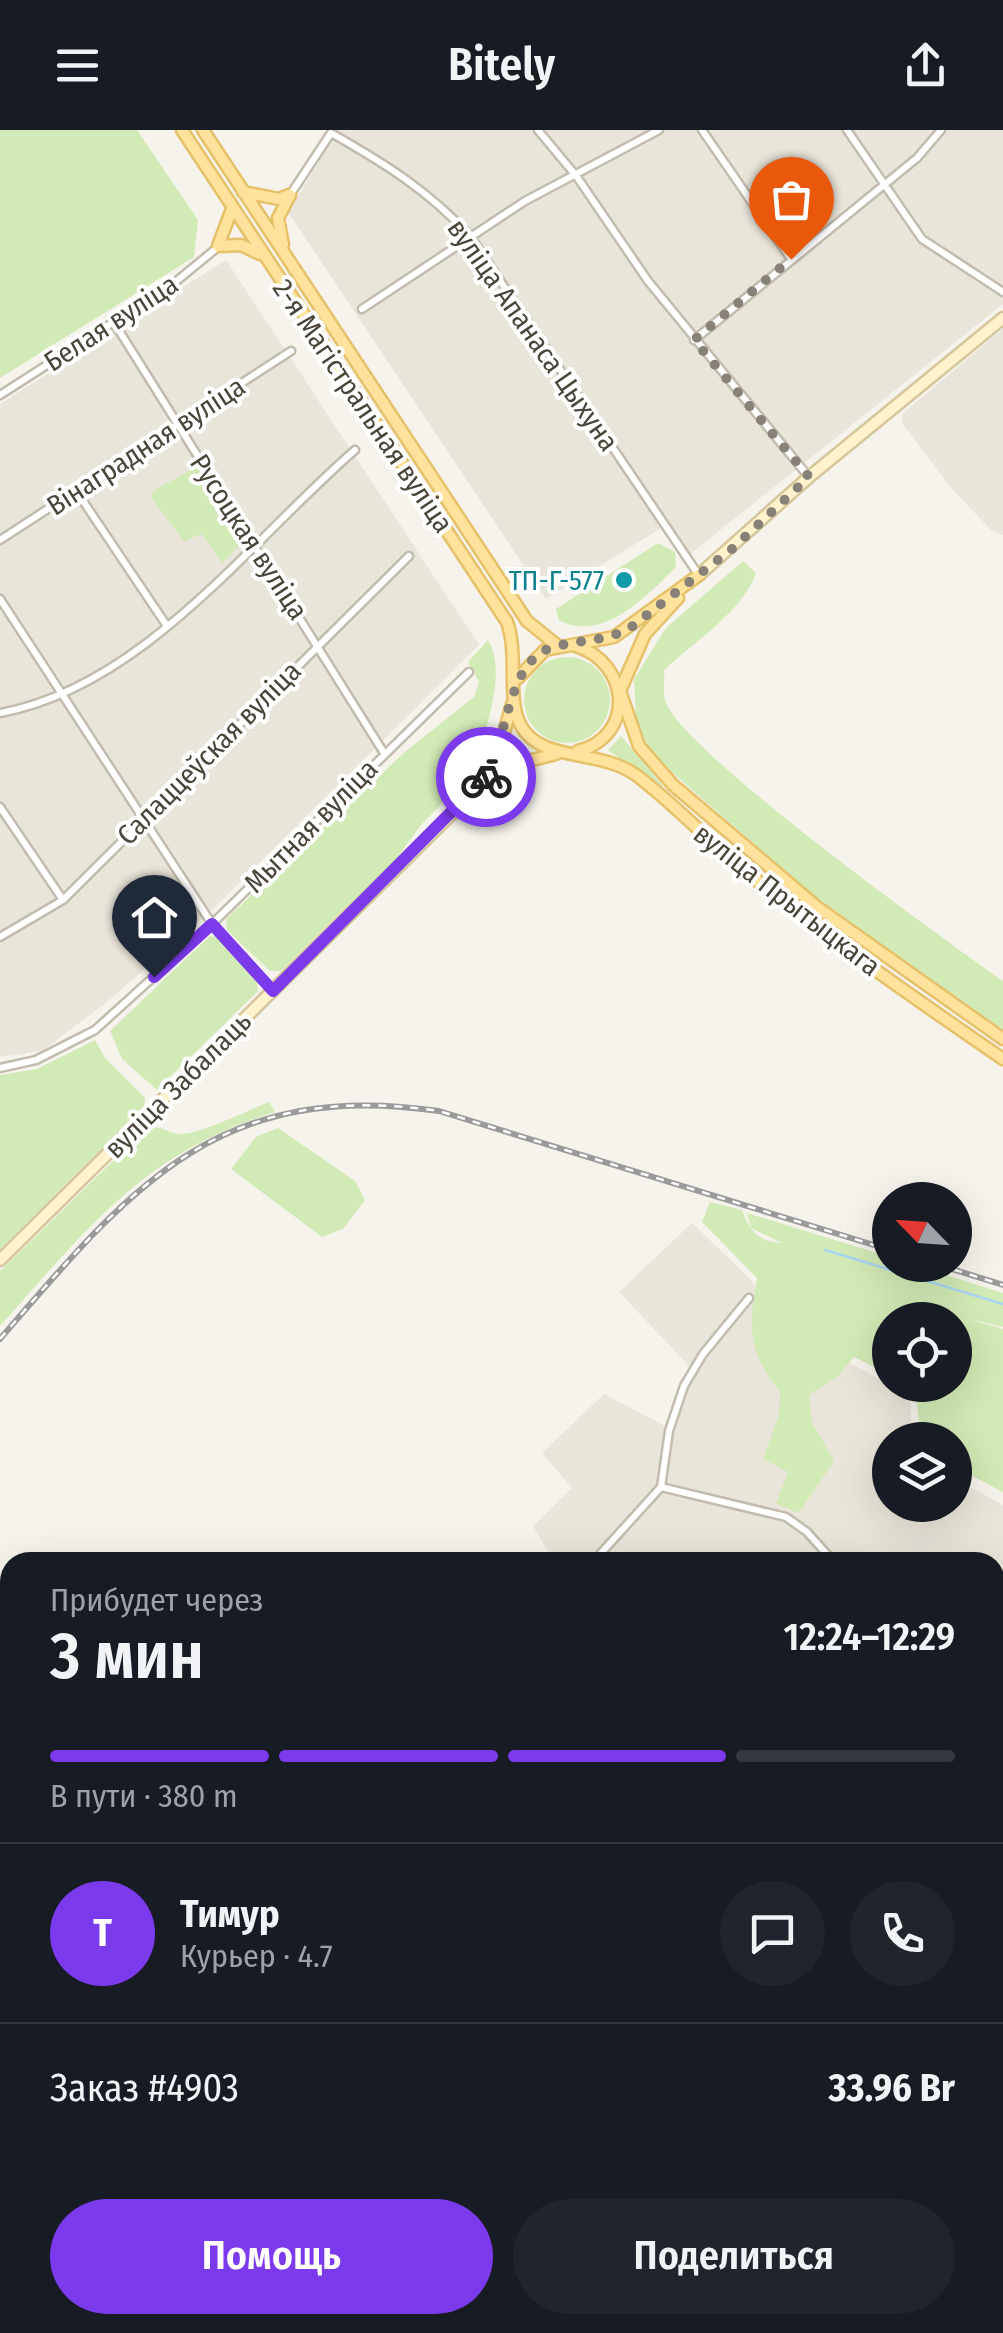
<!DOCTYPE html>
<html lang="ru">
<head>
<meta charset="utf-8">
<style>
	:root { --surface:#171b24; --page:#20242c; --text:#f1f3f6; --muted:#9ea1a6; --line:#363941; --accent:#7c3aed }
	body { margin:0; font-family:"Fira Sans Condensed",sans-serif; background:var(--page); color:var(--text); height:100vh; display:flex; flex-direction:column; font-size:38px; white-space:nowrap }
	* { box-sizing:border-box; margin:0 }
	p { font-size:32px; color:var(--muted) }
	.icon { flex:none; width:55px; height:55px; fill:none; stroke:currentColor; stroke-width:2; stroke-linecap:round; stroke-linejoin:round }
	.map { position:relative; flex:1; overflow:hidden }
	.side { position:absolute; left:0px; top:1422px; width:1005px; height:782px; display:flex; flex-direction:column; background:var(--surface); border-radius:30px 30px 0 0; box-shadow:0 10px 40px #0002 }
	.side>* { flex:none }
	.needle { width:65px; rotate:295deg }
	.fabs { position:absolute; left:872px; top:1052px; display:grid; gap:20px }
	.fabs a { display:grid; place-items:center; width:100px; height:100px; border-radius:50%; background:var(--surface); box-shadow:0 10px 40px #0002; font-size:50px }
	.pin { position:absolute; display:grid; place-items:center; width:85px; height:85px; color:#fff; margin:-102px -42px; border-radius:50% 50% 50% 0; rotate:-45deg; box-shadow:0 0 10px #0007 }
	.pin .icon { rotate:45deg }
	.courier { position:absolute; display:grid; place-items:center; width:100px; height:100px; margin:-50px; border:8px solid #7c3aed; border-radius:50%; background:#fff; color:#222; box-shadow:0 2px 12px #0007 }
	.summary em { font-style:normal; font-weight:600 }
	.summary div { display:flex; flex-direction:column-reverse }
	.summary { display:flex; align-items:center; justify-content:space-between; height:170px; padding:0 50px }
	h1 { font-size:65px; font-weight:600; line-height:75px }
	.bar { display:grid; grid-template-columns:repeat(4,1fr); gap:15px 10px; align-content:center; height:120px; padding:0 50px }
	.bar i { height:12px; border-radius:8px; background:var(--line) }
	.bar .active { background:var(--accent) }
	.bar p { grid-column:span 4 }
	.line { display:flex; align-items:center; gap:25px; padding:0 50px; border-top:2px solid var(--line) }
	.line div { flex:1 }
	.round { display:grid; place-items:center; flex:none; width:105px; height:105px; border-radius:52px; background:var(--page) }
	.cta { display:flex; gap:20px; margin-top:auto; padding:20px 50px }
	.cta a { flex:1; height:115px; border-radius:60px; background:var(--accent); color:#fff; font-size:40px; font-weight:600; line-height:115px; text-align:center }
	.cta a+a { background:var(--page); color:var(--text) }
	header { display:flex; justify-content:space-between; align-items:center; height:130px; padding:0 50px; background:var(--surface); font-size:45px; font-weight:600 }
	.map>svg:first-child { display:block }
</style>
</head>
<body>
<header><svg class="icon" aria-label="menu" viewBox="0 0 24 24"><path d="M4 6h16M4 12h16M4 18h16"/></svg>Bitely<svg class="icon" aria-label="share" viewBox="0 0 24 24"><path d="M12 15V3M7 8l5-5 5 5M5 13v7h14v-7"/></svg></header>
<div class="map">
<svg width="1003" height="2203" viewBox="0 0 1003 2203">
	<rect width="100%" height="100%" fill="#f6f3ec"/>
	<path fill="#eae5da" d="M339,0H1003V174L689,425L666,395L546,469L288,82Z
		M226,130L479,515L217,775L107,872L42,921L0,927V274Z
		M1003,199V405L992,401L952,359L902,293V284Z
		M692,1093L750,1149L773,1181L855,1236L911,1265V1310H890V1375H955V1349L1003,1375V1932L995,1920V1432H623L598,1420L586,1432H554L533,1396L572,1358L542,1323L604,1264L665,1296L690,1237L619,1162Z
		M0,1664L10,1683V2039L0,2046Z
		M1003,2030V2114L995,2117V2033Z
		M139,2195H273L277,2203H143Z
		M290,2195H466L471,2203H295Z"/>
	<path fill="#d2eab5" d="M0,0H137L198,90L194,127L0,248Z
		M198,336L241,407L242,413L222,433L202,404L184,411L152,369L153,361Z
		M658,413L675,422L676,437C648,465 602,514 559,490L556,479Z
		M743,431L756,443C742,482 694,512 664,540C665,549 663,561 665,570C678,619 948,812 1003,851V900L895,827L806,759L652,625L636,589L634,549L666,498Z
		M488,510C505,540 490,580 483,612L490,617L480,634L420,696L397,728L281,841H270L227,800L226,789L406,621L474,567L479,552L468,532Z
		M524 570a43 43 0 1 1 86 0a43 43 0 1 1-86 0Z
		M621,606L663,656L661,659L608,620Z
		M210,806L217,807L257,851L258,861L157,960L122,929L110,901Z
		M95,910L105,928L145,968L144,978L0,1119V945L37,939Z
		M269,972L275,982C144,1022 88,1098 0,1196V1141L147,998C162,995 165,1002 178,1004C197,1006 249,980 269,972Z
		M278,998L355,1051L365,1070L343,1099L322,1107L231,1039L256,1007Z
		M710,1072L742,1080C750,1102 759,1112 782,1113L751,1098L747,1083L890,1127V1135H915L1003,1163V1197L963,1187L1003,1199V1362L955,1337V1310H924C915,1291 922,1273 909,1255H955V1190H890V1245L854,1227L838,1246L809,1265L812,1292L834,1331L799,1383L776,1374L788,1342L763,1329L779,1285L780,1262C748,1223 748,1196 757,1148L702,1092Z
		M10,2071V2132L0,2142V2079Z
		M10,2139V2195H132L136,2203H0V2147Z"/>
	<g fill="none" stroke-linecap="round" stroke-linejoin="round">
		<path stroke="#a9d4f2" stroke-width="2.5" d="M825,1120L1003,1174"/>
		<g stroke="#c2bbae" stroke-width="11">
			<path id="street" d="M538,0L577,47L648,151L808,346
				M702,0L791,129
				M847,0L922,109L1003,162
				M331,3C384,33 429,61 470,106L698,444
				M290,65L331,3
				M362,179L525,71L659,0
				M113,191L384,623
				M694,210L917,28L941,0
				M0,265L173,154L218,117
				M77,362L167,496
				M0,410L291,221
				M0,469L212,794L273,861
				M0,583C143,557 250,411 355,320
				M0,677L63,770
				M0,807L63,770L409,426
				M0,938L36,930L95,900L212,794L469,542
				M661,1357L786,1387L807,1402L834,1432
				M593,1432L661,1357L669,1301L684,1256L703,1224L749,1168
				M995,1604L1003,1613
				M0,2057L10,2049"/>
		</g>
		<g stroke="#d6c79b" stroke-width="15">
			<path id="secondary" d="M699,445L809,347L1003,188
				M0,1130L483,653
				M0,1636L10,1655
				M285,2195L289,2203"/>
		</g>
		<g stroke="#e6c16a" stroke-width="15">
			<path id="primary" d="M182,0L507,492C519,525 506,570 521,596C542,633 598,618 636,645C676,675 711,714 750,745C832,811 917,870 1003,929
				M203,0L527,491L558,516
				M243,62L279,69L289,65
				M283,115L278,88L290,65
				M218,116L241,115L260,124
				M218,116L232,79
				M576,516C630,533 636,606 578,621
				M518,548L545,520L614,507L699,445
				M620,561L639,616L673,655L817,777L1003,909
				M620,561L645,504L678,468
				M484,652L520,633L556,624
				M483,653L497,628L512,574"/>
		</g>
		<use href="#street" stroke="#fff" stroke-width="6"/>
		<use href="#secondary" stroke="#fff3cd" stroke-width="10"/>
		<use href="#primary" stroke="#ffe39c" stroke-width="10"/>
		<g stroke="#9a9a9a" stroke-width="6">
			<path id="rail" d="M939,1135L1003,1155
				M0,1209C131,1057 218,949 439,981L890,1120"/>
		</g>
		<use href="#rail" stroke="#fff" stroke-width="2.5" stroke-dasharray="8" stroke-linecap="butt"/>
	</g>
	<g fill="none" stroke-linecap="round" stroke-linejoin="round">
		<path stroke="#878178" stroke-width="10" stroke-dasharray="0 18" d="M486,647C507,610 507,536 548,519C575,509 603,513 630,498L732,419L809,347L694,210L791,129"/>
		<path stroke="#7c3aed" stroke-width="12" d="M154,847L212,794L273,861L486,647"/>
	</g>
	<circle fill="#0f9aa8" stroke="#fff" stroke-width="4" cx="624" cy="450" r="10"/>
	<g text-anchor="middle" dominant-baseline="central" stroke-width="8" stroke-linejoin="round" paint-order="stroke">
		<g font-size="28" fill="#4b4439" stroke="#fff">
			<text transform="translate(111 193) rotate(-33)">Белая вуліца</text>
			<text transform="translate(533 205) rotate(55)">вуліца Апанаса Цыхуна</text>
			<text transform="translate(363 276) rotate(56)">2-я Магістральная вуліца</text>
			<text transform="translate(146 316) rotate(-33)">Вінаградная вуліца</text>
			<text transform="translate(249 407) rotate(57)">Русоцкая вуліца</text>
			<text transform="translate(209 623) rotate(-45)">Салаццеўская вуліца</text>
			<text transform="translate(311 696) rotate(-45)">Мытная вуліца</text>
			<text transform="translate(787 770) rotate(38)">вуліца Прытыцкага</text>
			<text transform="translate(178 955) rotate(-45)">вуліца Забалаць</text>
		</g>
		<g font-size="28" fill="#0d838f" stroke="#fff" text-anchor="end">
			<text x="604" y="450">ТП-Г-577</text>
		</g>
	</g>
</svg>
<div class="fabs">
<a><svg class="needle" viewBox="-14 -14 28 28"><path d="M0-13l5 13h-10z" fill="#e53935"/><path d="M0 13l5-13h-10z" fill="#9ea1a6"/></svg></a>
<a><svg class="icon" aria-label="locate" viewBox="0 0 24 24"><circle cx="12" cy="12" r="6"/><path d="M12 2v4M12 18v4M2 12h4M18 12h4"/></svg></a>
<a><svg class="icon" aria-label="layers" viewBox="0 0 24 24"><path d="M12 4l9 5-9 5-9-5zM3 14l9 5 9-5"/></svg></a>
</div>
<div class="pin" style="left:791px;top:129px;background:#ea580c"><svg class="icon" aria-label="bag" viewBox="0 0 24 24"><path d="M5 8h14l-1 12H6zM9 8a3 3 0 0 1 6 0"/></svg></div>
<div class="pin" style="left:154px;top:847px;background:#1f2937"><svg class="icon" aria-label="home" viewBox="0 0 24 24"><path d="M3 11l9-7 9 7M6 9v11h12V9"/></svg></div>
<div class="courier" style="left:486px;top:647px"><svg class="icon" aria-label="bike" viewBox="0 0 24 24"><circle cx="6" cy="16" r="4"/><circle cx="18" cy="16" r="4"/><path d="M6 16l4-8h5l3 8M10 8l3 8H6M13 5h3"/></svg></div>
<section class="side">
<div class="summary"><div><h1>3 мин</h1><p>Прибудет через</p></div><em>12:24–12:29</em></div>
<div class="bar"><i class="active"></i><i class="active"></i><i class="active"></i><i></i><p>В пути · 380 m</p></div>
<div class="line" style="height:180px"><b class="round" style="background:var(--accent);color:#fff">Т</b><div><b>Тимур</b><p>Курьер · 4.7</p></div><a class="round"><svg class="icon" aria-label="chat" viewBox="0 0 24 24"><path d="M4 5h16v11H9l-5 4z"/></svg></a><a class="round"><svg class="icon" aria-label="phone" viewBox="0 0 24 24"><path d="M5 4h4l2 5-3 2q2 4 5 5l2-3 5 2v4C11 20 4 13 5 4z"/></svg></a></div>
<div class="line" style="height:130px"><div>Заказ #4903</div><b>33.96 Br</b></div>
<div class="cta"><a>Помощь</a><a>Поделиться</a></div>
</section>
</div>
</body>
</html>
